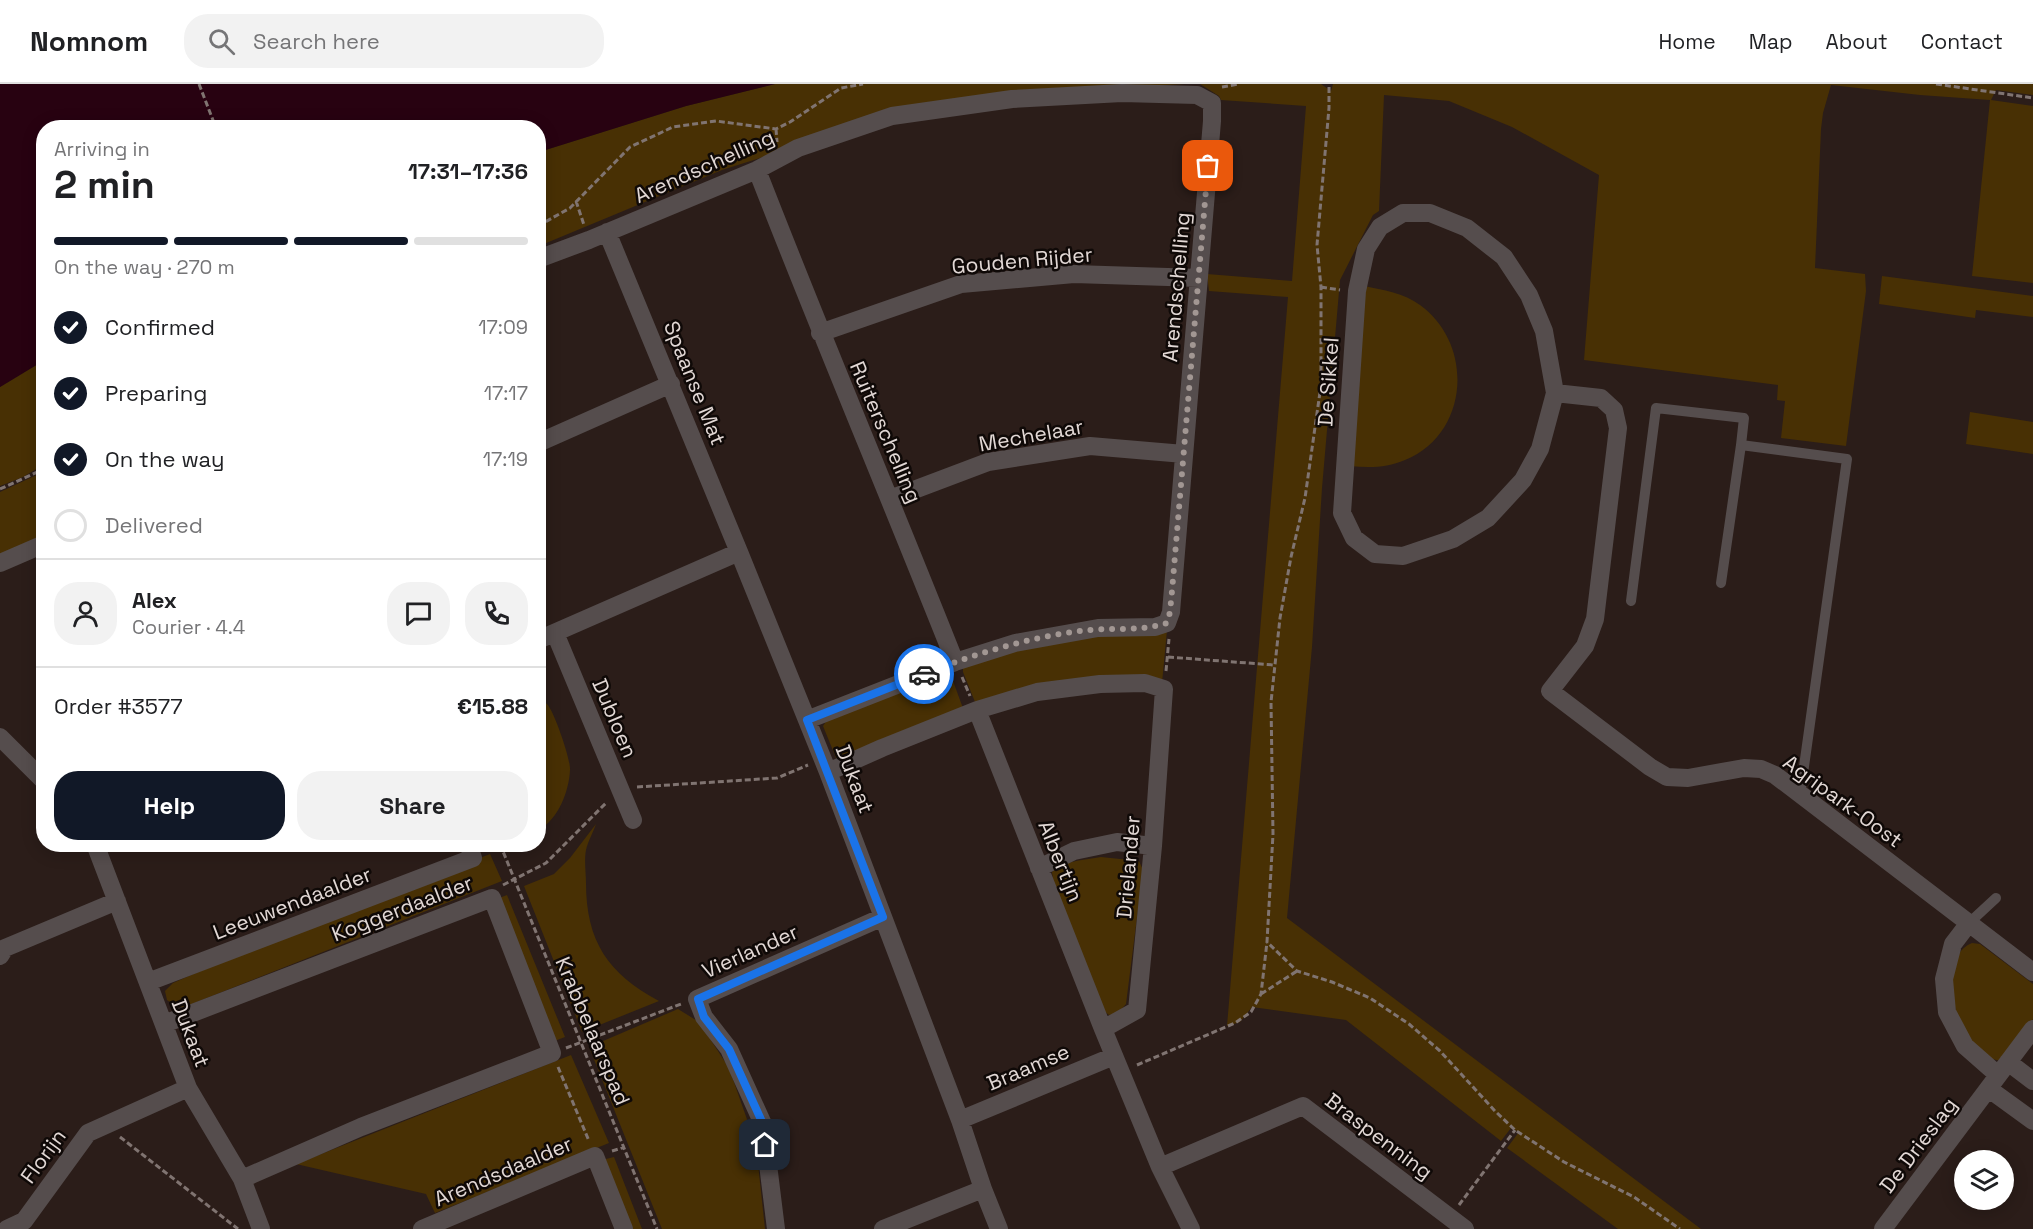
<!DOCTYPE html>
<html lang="en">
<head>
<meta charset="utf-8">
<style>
	:root { --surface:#fff; --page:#f2f2f2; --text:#202124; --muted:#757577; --line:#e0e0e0; --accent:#111827 }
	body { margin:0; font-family:"Space Grotesk",sans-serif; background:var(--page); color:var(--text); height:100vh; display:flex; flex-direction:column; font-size:22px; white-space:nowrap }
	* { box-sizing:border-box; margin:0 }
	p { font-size:20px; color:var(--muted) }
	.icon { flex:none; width:33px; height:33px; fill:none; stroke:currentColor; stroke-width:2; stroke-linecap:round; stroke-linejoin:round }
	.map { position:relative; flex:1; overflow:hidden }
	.details { position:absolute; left:36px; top:36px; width:510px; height:732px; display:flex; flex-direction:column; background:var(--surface); border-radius:24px; box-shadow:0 3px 15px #0003 }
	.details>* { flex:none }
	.fabs { position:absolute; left:1954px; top:1066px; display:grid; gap:12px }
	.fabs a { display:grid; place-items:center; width:60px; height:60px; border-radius:50%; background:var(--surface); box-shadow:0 3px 15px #0003; font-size:30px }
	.pin { position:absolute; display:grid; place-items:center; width:51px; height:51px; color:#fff; margin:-26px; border-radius:12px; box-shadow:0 3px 9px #0006 }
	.courier { position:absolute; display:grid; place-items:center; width:60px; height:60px; margin:-30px; border:4px solid #1a73e8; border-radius:50%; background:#fff; color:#222; box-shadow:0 2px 8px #0007 }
	.overview em { font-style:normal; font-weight:600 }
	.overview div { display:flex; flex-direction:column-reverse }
	.overview { display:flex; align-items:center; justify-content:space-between; height:102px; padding:0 18px }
	h1 { font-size:39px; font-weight:600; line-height:45px }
	.bar { display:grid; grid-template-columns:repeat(4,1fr); gap:9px 6px; align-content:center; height:72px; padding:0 18px }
	.bar i { height:8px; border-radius:4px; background:var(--line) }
	.bar .current { background:var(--accent) }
	.bar p { grid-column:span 4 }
	.line { display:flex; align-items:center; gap:15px; padding:0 18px; border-top:2px solid var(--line) }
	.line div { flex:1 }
	.round { display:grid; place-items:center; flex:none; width:63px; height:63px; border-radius:24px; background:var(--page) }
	ol { padding:0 18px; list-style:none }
	li { display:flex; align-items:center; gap:18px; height:66px }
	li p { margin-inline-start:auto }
	li .icon { padding:6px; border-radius:50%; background:var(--accent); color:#fff; stroke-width:4 }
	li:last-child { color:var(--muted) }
	li i { width:33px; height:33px; border:3px solid var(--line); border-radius:50% }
	.button { display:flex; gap:12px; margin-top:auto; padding:12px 18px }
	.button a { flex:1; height:69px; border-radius:24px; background:var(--accent); color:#fff; font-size:24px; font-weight:600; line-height:69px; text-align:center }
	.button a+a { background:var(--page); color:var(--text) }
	header { display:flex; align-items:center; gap:36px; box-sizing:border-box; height:84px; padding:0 30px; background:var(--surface); border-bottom:2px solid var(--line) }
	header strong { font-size:28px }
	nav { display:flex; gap:33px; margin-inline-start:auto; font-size:21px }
	.search { width:420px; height:54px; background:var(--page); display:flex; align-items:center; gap:15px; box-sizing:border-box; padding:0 21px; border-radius:24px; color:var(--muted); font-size:22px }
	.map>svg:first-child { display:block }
</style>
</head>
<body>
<header>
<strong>Nomnom</strong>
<div class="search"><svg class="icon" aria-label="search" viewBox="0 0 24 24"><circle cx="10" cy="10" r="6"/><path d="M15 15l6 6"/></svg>Search here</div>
<nav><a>Home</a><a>Map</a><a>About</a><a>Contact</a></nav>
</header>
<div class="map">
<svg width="2033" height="1145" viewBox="0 0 2033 1145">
	<rect width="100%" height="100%" fill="#2b1d19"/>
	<path fill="#483004" d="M775,0H1185L1110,4L908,27L722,86L539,162V68L686,22Z
		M1200,0H1321L1331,7L1333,0H2033V11L1996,6L1991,16L2033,22V199L1972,192L1990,16L1920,11L1831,1L1823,29L1821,45L1815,184L1865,190L1866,207L1846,362L1781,354L1785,317L1777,316L1778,301L1584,276L1599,91L1512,43L1449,17L1384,11L1379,127L1373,131L1340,196L1322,404L1312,563L1287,834L1701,1145H1618L1507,1064L1519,1048L1511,1044L1501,1057L1346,936L1252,923L1240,938L1227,942L1288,213L1209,207L1207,190L1292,197L1306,22L1221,16L1219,12Z
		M1882,192L2033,212V233L1976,226L1975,234L1879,220Z
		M1364,202C1383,206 1404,209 1420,221C1475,261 1469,350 1405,376C1387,384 1369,384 1350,382Z
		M43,277V381L23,393L0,402V303Z
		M1970,328L2033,338V370L1966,360Z
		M43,388V455L0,473V408Z
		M1167,546L1162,599L975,618L963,588V581L1038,560L1091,552Z
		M949,586L964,627L843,675L836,674L823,642L827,636Z
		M538,616C541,617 545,618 547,620C554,627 571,676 570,686C569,708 558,735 539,746Z
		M596,740C593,749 588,757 586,766C584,776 586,789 586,799C586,857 608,890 659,917L582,948L524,802L554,790L570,774Z
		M490,770L502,797L184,923H177L167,916L165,907L173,899L241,869Z
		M1101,773L1139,777L1143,786L1126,920L1117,930L1109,931L1103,926L1054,802L1052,788C1065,776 1085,776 1101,773Z
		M507,811L565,953L552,958L494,816Z
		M1972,859L1980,860L2033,900V935L2004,977C1959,977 1930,876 1972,859Z
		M678,925L699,938L729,984L756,1061L765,1145H662L589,963Z
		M571,971L609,1059L435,1129L426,1110L296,1080Z
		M614,1073L642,1145H625L598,1077Z"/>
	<path fill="#280211" d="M0,0H775L686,22L539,68L538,44H44L43,277L0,303Z"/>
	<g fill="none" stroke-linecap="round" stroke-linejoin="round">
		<path stroke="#807471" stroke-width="3" stroke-dasharray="6 3" stroke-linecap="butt" d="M199,0L216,44
			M1936,0L2033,14
			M1222,3L1239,0
			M1329,3V24L1317,161L1321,203V301L1305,414L1291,473L1280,534L1271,618L1273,750L1267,858L1297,887L1332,898L1370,914L1409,940L1440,967L1495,1027L1515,1046L1564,1078L1634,1113L1680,1145
			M776,45L777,58
			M576,117L584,141
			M538,142L570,124L630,63L673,43L716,37L776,45L790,38L841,4L863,0
			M1321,203L1340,206
			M0,405L44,385
			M1168,573L1274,581
			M1166,587L1169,555
			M962,593L970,612
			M637,703L777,694L808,681
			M500,760L657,1145
			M489,765L498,760
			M503,801L546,779L607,718
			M1261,910L1297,887
			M566,964L681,920
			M1137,981L1235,939L1251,928L1261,910L1267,858
			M558,983L589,1057
			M120,1053L238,1145
			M612,1067L625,1063
			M1459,1121L1515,1046"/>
		<path stroke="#554d4d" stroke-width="10" d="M1721,499L1741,361L1847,375L1800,711
			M1631,517L1656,324L1744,334L1741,361
			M1969,839L1996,814"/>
		<path stroke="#554d4d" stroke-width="18" d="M757,86C821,251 890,414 955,578
			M1403,129H1430L1467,144L1504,173L1529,211L1544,247L1555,309L1540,365L1523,396L1488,434L1453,455L1403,472L1375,470L1354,454L1342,429L1357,207L1366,165L1380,143Z
			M607,148L739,468
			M538,175L589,156L757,86L798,64L892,32L1012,15L1122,9L1197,11L1212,19V37L1171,528L1167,539L1155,543L1098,544L1015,559L955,578L807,636
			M820,249L961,200L1074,190L1199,194
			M1555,309L1601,314L1614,326L1618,344L1595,535L1585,562L1550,607L1650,683L1667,693L1688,694L1744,684L1761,685L1775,691L2033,888
			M538,359L671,300
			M890,415L988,378L1090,362L1184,370
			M0,479L44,460
			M555,549L633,736
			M538,556L739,468L828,688L960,1036L983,1105L999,1145
			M977,626L1103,945L1160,1083L1191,1145
			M0,653L44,697
			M828,688L882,664L977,626L1037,608L1100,600L1145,599L1164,605L1153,762L1137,926L1103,945
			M95,760L188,1004L242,1095L261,1145
			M1039,784L1074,767L1117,758L1153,762
			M1969,839L1953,860L1944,895L1947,928L1965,962L1998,991
			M0,872L5,864L117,817
			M148,898L473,774L468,760
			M164,940L492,814L552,969L361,1043L242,1095
			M2008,978L2033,997
			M1989,1005L2033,1037
			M960,1036L1114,972
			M1160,1083L1303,1022L1465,1145
			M7,1145L24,1137L88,1049L188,1004
			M422,1145L595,1072L624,1145
			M776,1145L763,1040L729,965L704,933L697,915L883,833
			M883,1145L983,1105
			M1883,1145L2033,945"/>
	</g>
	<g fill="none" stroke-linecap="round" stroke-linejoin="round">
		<path stroke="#a29793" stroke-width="6" stroke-dasharray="0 10.8" d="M924,590C975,570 1026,554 1080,547C1108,543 1140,548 1167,539L1170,528L1172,507L1208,82"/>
		<path stroke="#1a73e8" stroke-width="8" d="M765,1061L763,1040L729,965L704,933L698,915L883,833L807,636L924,590"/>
	</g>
	<g text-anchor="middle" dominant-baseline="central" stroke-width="5" stroke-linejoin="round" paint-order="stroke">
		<g font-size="21" fill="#e2d8d5" stroke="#0f0907">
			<text transform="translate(704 82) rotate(-24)">Arendschelling</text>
			<text transform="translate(1022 176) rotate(-5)">Gouden Rijder</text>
			<text transform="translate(1176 203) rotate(-85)">Arendschelling</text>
			<text transform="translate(1328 298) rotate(-86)">De Sikkel</text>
			<text transform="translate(695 299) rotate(68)">Spaanse Mat</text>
			<text transform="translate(886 348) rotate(67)">Ruiterschelling</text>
			<text transform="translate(1031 351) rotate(-10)">Mechelaar</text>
			<text transform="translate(615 634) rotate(67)">Dubloen</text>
			<text transform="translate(855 695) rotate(69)">Dukaat</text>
			<text transform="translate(1843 717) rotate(36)">Agripark-Oost</text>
			<text transform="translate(1061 777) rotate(68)">Albertijn</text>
			<text transform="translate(1128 783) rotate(-85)">Drielander</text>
			<text transform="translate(292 819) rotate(-21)">Leeuwendaalder</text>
			<text transform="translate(402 824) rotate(-21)">Koggerdaalder</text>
			<text transform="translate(750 867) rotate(-24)">Vierlander</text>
			<text transform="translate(593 947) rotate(67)">Krabbelaarspad</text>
			<text transform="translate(191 949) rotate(69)">Dukaat</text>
			<text transform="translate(1028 983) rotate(-23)">Braamse</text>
			<text transform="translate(1379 1052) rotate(37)">Braspenning</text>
			<text transform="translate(1918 1061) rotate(-53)">De Drieslag</text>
			<text transform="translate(43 1072) rotate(-54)">Florijn</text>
			<text transform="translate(503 1087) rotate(-23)">Arendsdaalder</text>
		</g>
	</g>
</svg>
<div class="fabs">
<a><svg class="icon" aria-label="layers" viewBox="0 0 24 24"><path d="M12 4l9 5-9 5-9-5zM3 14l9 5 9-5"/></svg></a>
</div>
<div class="pin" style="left:1208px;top:82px;background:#ea580c"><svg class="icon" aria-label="bag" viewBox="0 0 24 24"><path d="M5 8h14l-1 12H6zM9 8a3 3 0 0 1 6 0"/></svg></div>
<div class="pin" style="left:765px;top:1061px;background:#1f2937"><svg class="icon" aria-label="home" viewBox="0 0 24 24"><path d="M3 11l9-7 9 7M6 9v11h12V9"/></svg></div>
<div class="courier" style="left:924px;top:590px"><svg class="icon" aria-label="car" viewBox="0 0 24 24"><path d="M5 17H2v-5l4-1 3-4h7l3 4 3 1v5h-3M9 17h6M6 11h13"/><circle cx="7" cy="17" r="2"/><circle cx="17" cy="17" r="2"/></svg></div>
<section class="details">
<div class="overview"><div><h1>2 min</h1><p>Arriving in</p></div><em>17:31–17:36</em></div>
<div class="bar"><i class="current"></i><i class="current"></i><i class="current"></i><i></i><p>On the way · 270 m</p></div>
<ol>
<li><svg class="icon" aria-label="check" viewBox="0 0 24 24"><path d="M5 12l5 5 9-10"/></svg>Confirmed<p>17:09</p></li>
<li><svg class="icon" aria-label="check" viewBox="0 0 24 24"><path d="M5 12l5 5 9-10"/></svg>Preparing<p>17:17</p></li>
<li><svg class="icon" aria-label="check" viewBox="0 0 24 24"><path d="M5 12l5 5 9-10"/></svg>On the way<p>17:19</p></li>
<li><i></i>Delivered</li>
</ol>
<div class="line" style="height:108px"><a class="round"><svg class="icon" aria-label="person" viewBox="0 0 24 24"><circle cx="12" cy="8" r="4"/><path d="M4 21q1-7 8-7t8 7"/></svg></a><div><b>Alex</b><p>Courier · 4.4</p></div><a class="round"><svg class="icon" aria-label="chat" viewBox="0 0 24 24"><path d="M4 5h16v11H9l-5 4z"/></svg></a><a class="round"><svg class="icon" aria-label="phone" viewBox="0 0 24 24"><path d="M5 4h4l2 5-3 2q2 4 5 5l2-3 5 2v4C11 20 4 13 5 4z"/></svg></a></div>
<div class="line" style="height:78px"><div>Order #3577</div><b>€15.88</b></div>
<div class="button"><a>Help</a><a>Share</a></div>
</section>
</div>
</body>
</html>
